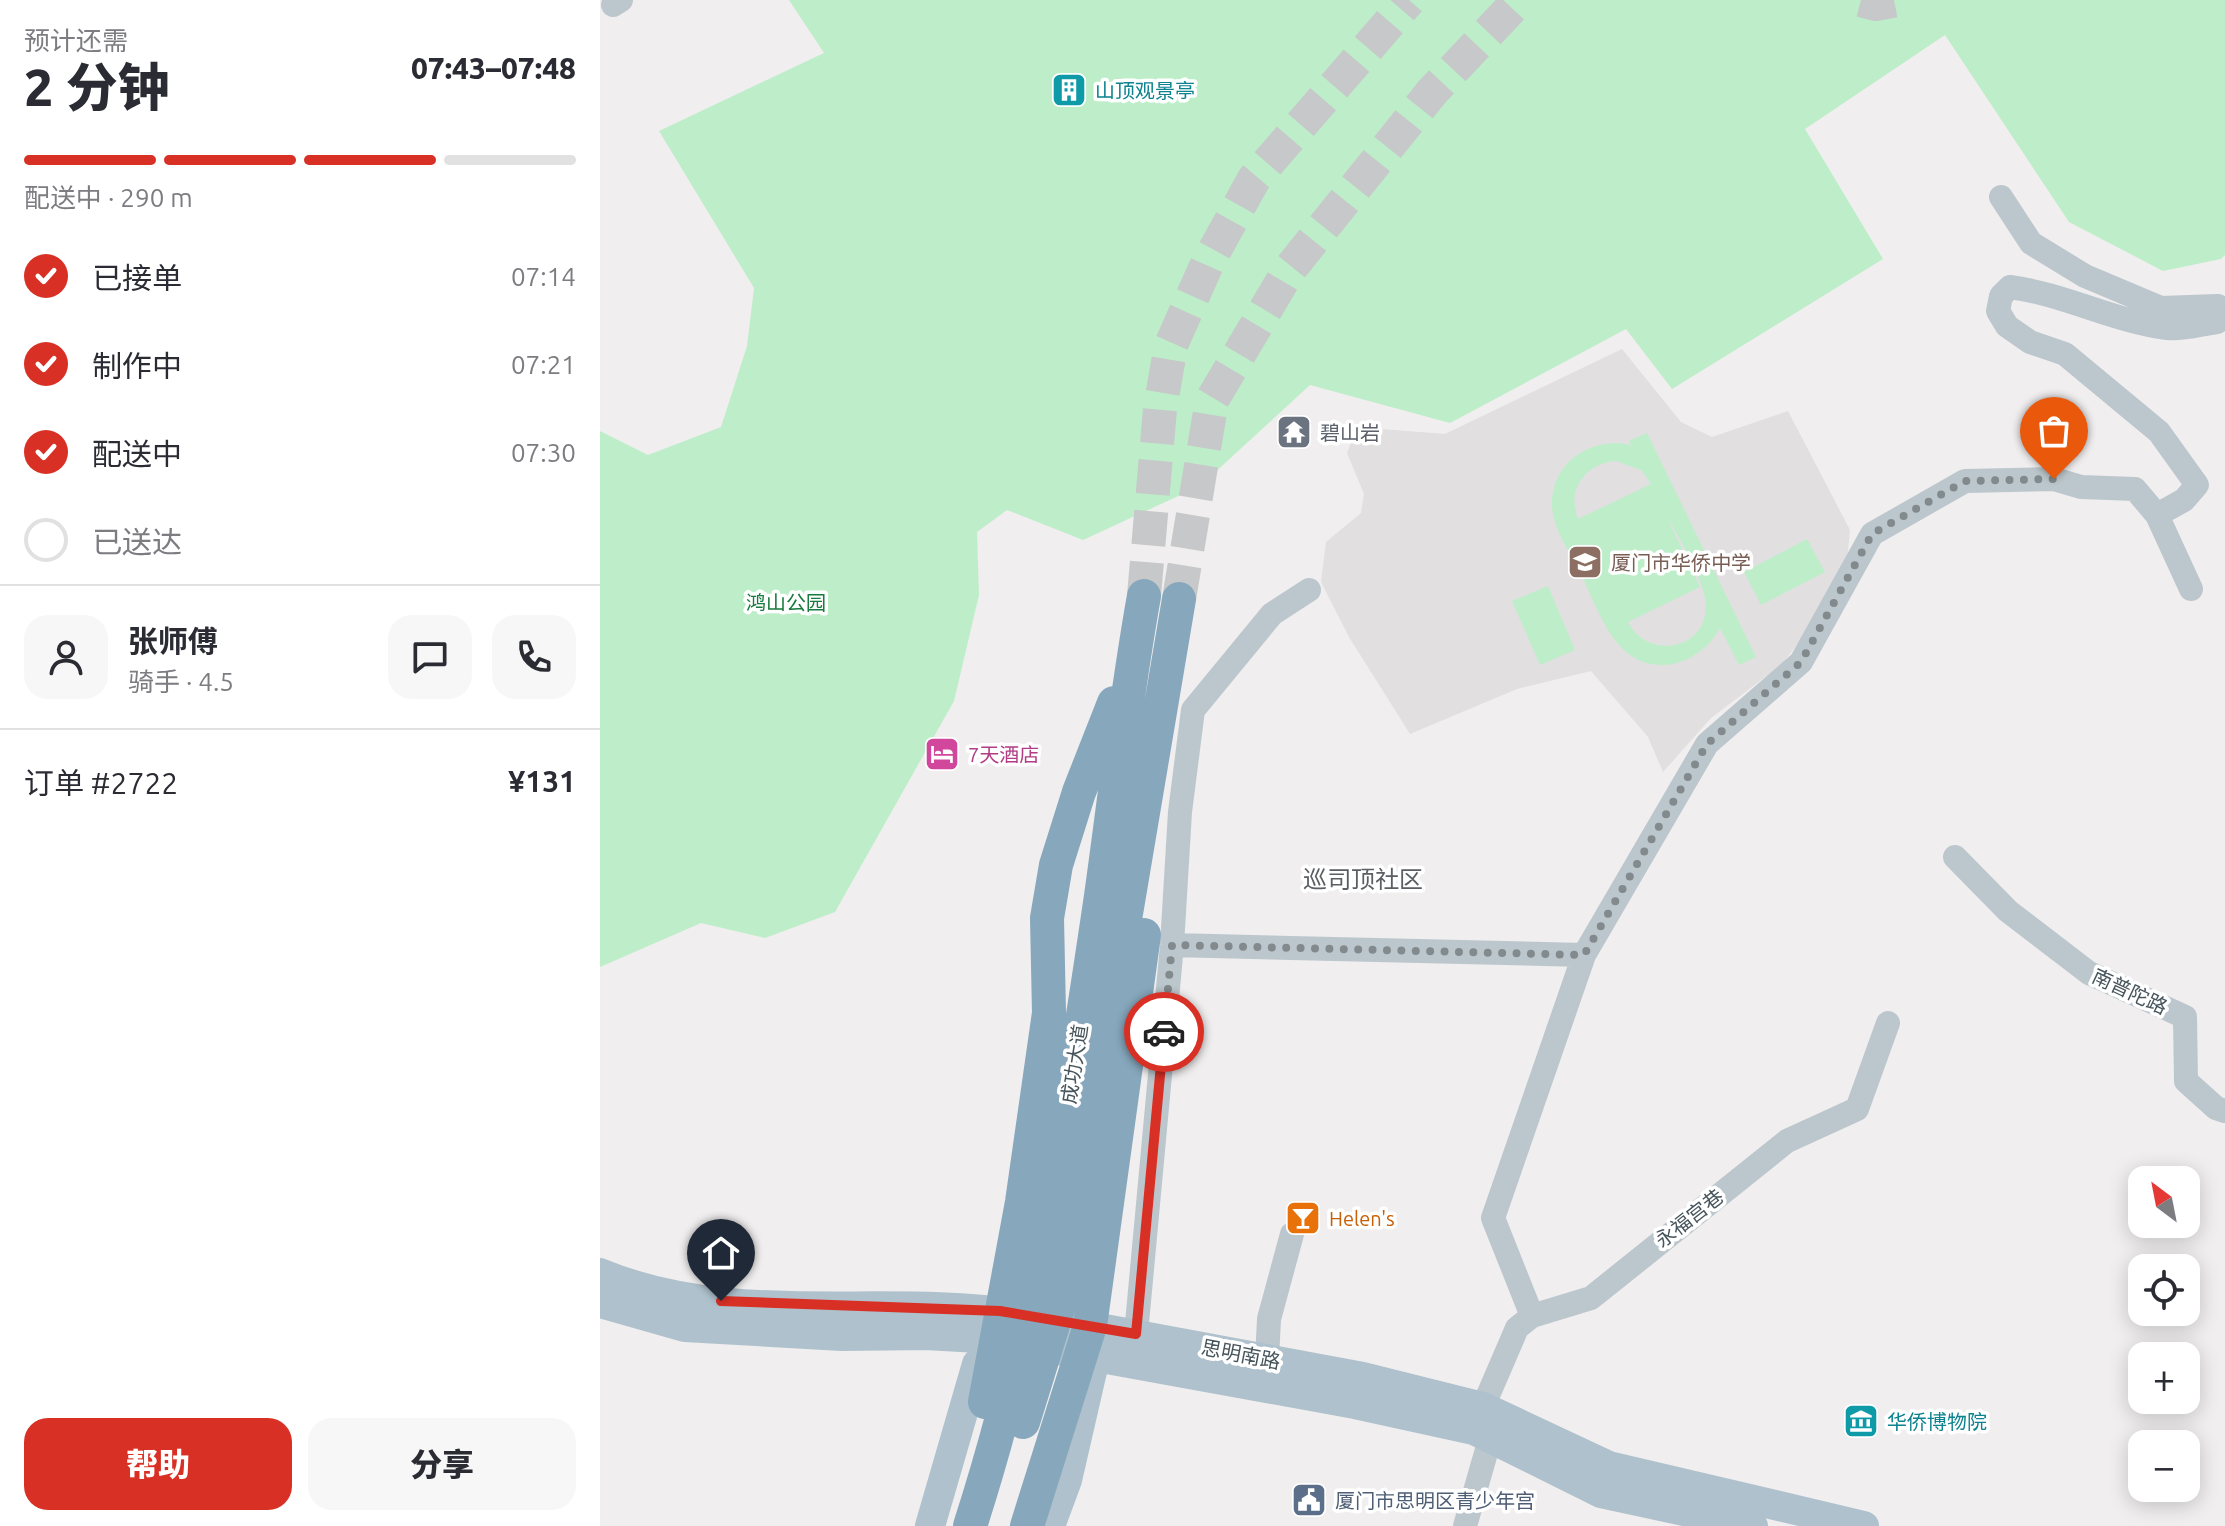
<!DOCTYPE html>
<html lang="zh">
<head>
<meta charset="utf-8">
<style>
	:root { --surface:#fff; --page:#f7f7f7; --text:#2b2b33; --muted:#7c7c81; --line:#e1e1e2; --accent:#d93025 }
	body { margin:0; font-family:Ubuntu,"Noto Sans SC",sans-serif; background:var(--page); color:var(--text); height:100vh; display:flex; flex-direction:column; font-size:30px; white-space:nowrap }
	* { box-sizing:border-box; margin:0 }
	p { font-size:26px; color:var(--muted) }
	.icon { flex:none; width:44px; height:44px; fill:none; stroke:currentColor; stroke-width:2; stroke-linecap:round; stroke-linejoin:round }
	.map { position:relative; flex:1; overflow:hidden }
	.sheet { display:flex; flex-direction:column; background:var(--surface); width:600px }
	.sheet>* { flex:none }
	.needle { width:52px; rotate:328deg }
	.controls { position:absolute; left:1528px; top:1166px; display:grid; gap:16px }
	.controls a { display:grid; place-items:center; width:72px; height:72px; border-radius:16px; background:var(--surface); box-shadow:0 4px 20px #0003; font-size:40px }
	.pin { position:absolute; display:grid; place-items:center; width:68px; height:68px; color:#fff; margin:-82px -34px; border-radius:50% 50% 50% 0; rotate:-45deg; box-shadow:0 0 8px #0007 }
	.pin .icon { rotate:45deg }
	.courier { position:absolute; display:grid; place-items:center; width:80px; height:80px; margin:-40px; border:6px solid #d93025; border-radius:50%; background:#fff; color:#222; box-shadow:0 2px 10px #0007 }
	.head em { font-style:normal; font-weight:800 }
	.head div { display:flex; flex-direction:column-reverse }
	.head { display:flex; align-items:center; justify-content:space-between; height:136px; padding:0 24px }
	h1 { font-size:52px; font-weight:800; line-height:60px }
	.bar { display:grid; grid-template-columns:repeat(4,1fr); gap:12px 8px; align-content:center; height:96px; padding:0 24px }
	.bar i { height:10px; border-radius:6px; background:var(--line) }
	.bar .selected { background:var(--accent) }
	.bar p { grid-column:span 4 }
	.line { display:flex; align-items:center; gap:20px; padding:0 24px; border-top:2px solid var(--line) }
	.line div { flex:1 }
	.round { display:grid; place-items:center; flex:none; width:84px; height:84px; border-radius:24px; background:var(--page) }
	ol { padding:0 24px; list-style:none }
	li { display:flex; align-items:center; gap:24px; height:88px }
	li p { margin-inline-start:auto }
	li .icon { padding:8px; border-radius:50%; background:var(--accent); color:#fff; stroke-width:4 }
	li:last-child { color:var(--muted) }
	li i { width:44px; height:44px; border:4px solid var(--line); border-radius:50% }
	.button { display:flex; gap:16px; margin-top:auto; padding:16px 24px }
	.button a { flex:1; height:92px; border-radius:24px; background:var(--accent); color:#fff; font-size:32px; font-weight:800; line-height:92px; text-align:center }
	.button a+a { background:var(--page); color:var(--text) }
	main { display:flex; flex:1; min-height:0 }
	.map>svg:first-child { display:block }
</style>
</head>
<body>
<main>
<section class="sheet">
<div class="head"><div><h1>2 分钟</h1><p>预计还需</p></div><em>07:43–07:48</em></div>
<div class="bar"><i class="selected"></i><i class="selected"></i><i class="selected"></i><i></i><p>配送中 · 290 m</p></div>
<ol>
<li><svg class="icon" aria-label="check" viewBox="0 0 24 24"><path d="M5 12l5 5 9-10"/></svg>已接单<p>07:14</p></li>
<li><svg class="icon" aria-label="check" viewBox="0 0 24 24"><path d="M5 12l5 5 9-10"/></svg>制作中<p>07:21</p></li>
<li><svg class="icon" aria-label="check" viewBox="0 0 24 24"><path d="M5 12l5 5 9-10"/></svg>配送中<p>07:30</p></li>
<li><i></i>已送达</li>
</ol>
<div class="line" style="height:144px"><a class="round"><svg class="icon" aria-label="person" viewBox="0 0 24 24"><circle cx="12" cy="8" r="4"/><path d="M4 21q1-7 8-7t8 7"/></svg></a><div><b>张师傅</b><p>骑手 · 4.5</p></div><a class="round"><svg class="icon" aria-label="chat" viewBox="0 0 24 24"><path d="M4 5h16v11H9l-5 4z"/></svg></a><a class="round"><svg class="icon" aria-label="phone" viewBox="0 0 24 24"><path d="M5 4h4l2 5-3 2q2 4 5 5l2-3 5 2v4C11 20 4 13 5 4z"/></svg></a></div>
<div class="line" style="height:104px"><div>订单 #2722</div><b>¥131</b></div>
<div class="button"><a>帮助</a><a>分享</a></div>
</section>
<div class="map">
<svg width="1625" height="1526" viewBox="0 0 1625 1526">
	<rect width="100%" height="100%" fill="#f0eeee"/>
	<path fill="#e1dfe0" d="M1022,349L1081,422L1112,437L1188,411L1250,530L1245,584L1181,665L1111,718L1063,772L1048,737L991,671L917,689L810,734L749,637L721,582L726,542L761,513L764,494L747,453L757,427L845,434Z"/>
	<path fill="#bdeec9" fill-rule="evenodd" d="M189,0H1625V255L1621,259L1563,271L1469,222L1345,35L1205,129L1283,259L1072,389L1026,329L850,423L710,385L600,486L483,540L407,510L377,532L379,595L354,701L235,912L165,938L101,923L0,967V431L48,455L121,427L147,346L154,288L59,131L224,53Z
		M1047,433L1156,657L1139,665L1120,628C1099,666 1050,680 1019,645C1002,626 992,597 981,574C971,554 954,531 952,507C950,463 991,436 1031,445L1029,441ZM1016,461L1041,470L1051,484L978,519C966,489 986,463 1016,461ZM1066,515C1078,535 1106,584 1106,606C1106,651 1047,660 1028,622L1100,587Z
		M1207,539L1225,572L1161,605L1144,572Z
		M948,586L975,650L940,665L912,601Z"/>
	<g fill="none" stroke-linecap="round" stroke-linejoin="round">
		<path stroke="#c6c8c9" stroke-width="34" stroke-dasharray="34 17" stroke-linecap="butt" d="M1261,0L1276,4L1297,0
			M544,596L560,409L571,345L607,264L654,179L809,0
			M579,599L612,400L689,270L832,92L919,0"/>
		<path stroke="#bcc7cd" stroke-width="24" d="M13,5L21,0
			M1557,515L1591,589
			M1355,857L1408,911L1489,973L1585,1017L1586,1081L1616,1108L1625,1111
			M572,945L984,955
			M932,1316L893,1218L984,955L1107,744L1201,662L1272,534L1365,481L1454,479L1481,487L1535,489L1557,515L1584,500L1597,485L1559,432L1465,354L1430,342L1407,326L1398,311L1401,296L1410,287C1464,294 1513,321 1567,328C1583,330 1601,324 1617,322L1618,306L1561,308L1485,276L1431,243L1401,197
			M536,1334L572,945L580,812L593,710L672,614L709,590
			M667,1359L669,1319L692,1234
			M883,1407L917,1328L932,1316L991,1298L1187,1141L1257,1109L1288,1023
			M865,1526L890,1439"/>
		<path stroke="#aec1cc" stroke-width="30" d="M0,1273C134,1329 284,1292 424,1315
			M0,1303L85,1327L242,1336L326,1335L396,1339L755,1404L874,1430L1001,1493L1153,1526
			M467,1322L763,1377L883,1407L1009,1466L1264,1526
			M330,1526L377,1364
			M450,1526L467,1480L496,1354"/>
		<path stroke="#86a7bc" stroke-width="34" d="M385,1402L422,1202L449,1013L447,918L456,865L479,792L514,703
			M423,1422L461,1299L579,599
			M370,1526C436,1322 470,1108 501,896C515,796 526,696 544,596
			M427,1526L490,1326L544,935"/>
	</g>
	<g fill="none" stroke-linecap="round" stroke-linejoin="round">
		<path stroke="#828a8e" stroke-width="8" stroke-dasharray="0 14.4" d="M564,1032L572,945L984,955L1107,744L1201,662L1272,534L1365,481L1454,479"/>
		<path stroke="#d93025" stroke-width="10" d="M121,1301L400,1311L536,1334L564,1032"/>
	</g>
	<defs>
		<g id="building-square" transform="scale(1.8)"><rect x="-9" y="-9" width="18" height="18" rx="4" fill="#0f9aa8" stroke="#fff"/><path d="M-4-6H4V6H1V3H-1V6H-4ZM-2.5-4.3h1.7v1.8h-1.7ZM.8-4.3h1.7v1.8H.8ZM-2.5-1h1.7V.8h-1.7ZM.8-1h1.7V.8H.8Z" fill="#fff"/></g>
		<g id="temple-square" transform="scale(1.8)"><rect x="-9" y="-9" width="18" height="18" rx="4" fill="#6b7280" stroke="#fff"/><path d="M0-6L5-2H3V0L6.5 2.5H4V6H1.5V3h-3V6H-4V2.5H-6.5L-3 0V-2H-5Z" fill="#fff"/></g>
		<g id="school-square" transform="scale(1.8)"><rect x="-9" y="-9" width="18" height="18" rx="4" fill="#8d6e63" stroke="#fff"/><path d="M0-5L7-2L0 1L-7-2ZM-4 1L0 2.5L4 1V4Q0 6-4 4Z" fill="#fff"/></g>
		<g id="hotel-square" transform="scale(1.8)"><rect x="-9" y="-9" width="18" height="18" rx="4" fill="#d1479c" stroke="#fff"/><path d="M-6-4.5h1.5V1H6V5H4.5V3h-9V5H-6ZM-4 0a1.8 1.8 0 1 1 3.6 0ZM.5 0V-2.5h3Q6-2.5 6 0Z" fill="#fff"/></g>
		<g id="bar-square" transform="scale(1.8)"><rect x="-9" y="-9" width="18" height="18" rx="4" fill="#e8710a" stroke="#fff"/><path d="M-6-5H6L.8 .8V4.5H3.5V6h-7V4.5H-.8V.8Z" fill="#fff"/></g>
		<g id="museum-square" transform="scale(1.8)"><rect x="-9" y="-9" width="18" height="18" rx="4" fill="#0f9aa8" stroke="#fff"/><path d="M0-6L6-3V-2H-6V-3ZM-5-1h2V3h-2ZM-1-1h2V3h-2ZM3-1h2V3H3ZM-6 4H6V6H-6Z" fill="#fff"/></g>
		<g id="civic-square" transform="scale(1.8)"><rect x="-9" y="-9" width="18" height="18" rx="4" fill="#5c6f8a" stroke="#fff"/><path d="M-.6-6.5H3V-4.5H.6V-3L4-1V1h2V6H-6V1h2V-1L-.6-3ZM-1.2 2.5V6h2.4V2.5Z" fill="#fff"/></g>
	</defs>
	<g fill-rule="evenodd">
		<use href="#building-square" x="469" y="90"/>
		<use href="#temple-square" x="694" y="432"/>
		<use href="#school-square" x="985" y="562"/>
		<use href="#hotel-square" x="342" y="754"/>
		<use href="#bar-square" x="703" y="1218"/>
		<use href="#museum-square" x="1261" y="1421"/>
		<use href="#civic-square" x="709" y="1500"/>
	</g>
	<g text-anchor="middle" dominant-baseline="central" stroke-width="7" stroke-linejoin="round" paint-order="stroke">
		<g font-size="20" fill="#0d838f" stroke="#fff" text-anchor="start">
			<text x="495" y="90">山顶观景亭</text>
			<text x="1287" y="1421">华侨博物院</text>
		</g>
		<g font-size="20" fill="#5b616d" stroke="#fff" text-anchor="start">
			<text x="720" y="432">碧山岩</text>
		</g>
		<g font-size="20" fill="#785e54" stroke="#fff" text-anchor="start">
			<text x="1011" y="562">厦门市华侨中学</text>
		</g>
		<g font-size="20" fill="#197b3d" stroke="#fff">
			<text x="186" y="602">鸿山公园</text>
		</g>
		<g font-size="20" fill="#b23c85" stroke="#fff" text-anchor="start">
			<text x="368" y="754">7天酒店</text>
		</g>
		<g font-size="20" fill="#46545b" stroke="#fff">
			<text transform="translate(1530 991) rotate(25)">南普陀路</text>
			<text transform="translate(474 1064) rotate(-81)">成功大道</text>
			<text transform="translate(1089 1218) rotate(-38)">永福宫巷</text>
			<text transform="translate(641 1354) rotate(11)">思明南路</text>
		</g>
		<g font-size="20" fill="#c56008" stroke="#fff" text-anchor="start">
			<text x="729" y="1218">Helen's</text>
		</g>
		<g font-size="20" fill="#4e5e75" stroke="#fff" text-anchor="start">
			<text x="735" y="1500">厦门市思明区青少年宫</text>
		</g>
		<g font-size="24" fill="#5b5f63" stroke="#fff">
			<text x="763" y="879">巡司顶社区</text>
		</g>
	</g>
</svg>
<div class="controls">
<a><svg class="needle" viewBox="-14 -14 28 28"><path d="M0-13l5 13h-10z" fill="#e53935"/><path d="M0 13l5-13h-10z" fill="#7c7c81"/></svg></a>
<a><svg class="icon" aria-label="locate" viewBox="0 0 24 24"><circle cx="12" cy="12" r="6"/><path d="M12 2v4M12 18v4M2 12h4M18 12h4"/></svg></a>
<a>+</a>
<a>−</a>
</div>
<div class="pin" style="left:1454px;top:479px;background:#ea580c"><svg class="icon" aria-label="bag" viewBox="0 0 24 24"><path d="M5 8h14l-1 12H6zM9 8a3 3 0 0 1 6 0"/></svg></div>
<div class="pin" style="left:121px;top:1301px;background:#1f2937"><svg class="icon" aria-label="home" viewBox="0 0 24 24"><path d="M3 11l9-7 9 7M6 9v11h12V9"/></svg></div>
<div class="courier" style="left:564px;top:1032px"><svg class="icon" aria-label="car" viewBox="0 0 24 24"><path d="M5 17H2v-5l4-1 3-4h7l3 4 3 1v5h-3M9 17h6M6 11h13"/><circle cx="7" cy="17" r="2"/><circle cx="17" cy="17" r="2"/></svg></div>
</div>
</main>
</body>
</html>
